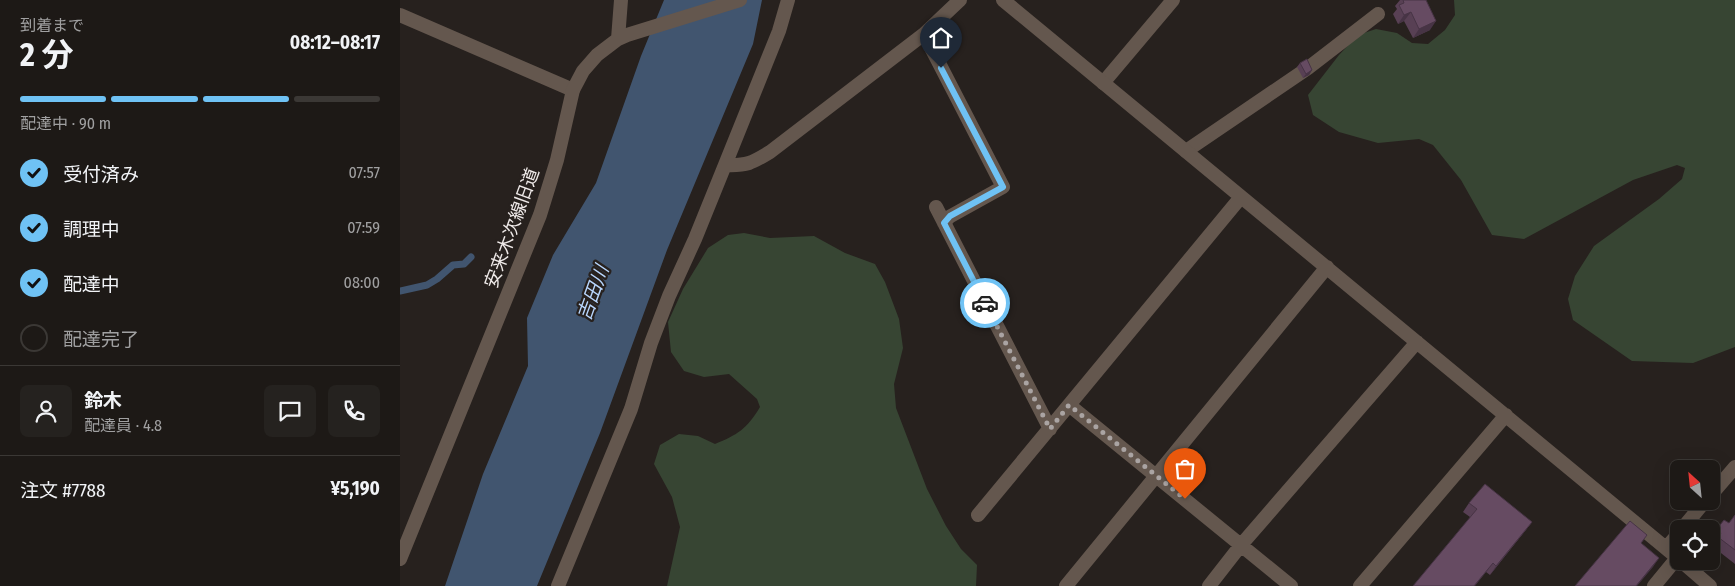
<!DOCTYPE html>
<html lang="ja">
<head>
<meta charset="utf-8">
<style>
	:root { --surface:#1d1916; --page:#25221f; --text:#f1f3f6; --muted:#a0a0a1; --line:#3b3835; --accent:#6fc2f4 }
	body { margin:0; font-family:"Fira Sans Condensed","Noto Sans JP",sans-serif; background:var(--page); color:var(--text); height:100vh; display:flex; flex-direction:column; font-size:19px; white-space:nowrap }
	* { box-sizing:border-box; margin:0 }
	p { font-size:16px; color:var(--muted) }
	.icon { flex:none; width:28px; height:28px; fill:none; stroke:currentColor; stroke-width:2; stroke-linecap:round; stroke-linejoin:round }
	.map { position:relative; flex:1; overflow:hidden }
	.details { display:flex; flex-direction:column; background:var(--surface); width:400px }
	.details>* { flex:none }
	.needle { width:32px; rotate:333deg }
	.tools { position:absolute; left:1270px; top:460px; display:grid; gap:10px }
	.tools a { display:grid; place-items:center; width:50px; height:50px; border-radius:8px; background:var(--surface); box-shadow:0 5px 20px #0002,0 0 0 1px var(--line); font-size:25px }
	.pin { position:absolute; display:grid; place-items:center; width:42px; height:42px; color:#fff; margin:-51px -21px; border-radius:50% 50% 50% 0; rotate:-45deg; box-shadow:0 0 5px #0007 }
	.pin .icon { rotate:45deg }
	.courier { position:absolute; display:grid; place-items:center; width:50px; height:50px; margin:-25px; border:4px solid #6fc2f4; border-radius:50%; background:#fff; color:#222; box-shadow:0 1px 6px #0007 }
	.headline em { font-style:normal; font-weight:700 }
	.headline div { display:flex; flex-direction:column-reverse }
	.headline { display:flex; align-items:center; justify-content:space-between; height:85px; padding:0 20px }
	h1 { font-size:32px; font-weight:700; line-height:38px }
	.bar { display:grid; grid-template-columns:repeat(4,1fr); gap:8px 5px; align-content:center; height:60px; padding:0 20px }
	.bar i { height:6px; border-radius:4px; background:var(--line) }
	.bar .active { background:var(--accent) }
	.bar p { grid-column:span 4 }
	.line { display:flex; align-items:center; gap:12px; padding:0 20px; border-top:1px solid var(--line) }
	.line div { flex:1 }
	.round { display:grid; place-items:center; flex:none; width:52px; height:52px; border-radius:8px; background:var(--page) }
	ol { padding:0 20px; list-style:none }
	li { display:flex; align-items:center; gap:15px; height:55px }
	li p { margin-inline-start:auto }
	li .icon { padding:5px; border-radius:50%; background:var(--accent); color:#111; stroke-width:4 }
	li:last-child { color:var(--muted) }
	li i { width:28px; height:28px; border:2px solid var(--line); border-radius:50% }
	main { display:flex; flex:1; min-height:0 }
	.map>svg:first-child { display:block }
</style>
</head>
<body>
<main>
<section class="details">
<div class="headline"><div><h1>2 分</h1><p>到着まで</p></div><em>08:12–08:17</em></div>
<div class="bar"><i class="active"></i><i class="active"></i><i class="active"></i><i></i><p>配達中 · 90 m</p></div>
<ol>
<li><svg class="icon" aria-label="check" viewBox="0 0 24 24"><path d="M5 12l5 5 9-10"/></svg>受付済み<p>07:57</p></li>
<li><svg class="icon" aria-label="check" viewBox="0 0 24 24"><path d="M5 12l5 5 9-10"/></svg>調理中<p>07:59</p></li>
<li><svg class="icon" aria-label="check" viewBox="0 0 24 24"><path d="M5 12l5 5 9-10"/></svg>配達中<p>08:00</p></li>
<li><i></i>配達完了</li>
</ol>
<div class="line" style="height:90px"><a class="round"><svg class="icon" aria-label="person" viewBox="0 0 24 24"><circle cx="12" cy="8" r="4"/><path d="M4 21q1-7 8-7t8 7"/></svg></a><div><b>鈴木</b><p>配達員 · 4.8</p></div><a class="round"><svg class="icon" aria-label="chat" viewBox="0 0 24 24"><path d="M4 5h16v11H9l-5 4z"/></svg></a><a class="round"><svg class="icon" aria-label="phone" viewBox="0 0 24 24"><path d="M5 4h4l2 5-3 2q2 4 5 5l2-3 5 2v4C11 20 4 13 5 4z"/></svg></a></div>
<div class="line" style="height:65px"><div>注文 #7788</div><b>¥5,190</b></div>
</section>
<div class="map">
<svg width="1335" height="586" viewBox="0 0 1335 586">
	<rect width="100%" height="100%" fill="#27211e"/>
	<path fill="#374533" d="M1054,0H1335V347L1293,363L1232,361L1173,320L1168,299L1175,276L1194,246L1259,199L1282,179L1285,168L1277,165L1233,180L1124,239L1092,235L1061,180L1033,145L1019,139L978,143L939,132L913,115L908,95L939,55L958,35L976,29L997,33L1012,43L1028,44L1045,30L1055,15Z
		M344,233L370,238L414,236L445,253L475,264L485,282L499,319L503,348L494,384L496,408L527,489L546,526L561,549L577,565L576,586H267L280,527L272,497L254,464L260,445L279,434L298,436L315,444C337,435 347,429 360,407L357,399L329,374L304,377L284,371L271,352L268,322L283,289L308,248L328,235Z"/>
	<path fill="#41556f" d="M264,0H362L353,44L267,250L200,433L137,586H45L83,474L128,366L127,318L153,255L196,183L241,56Z"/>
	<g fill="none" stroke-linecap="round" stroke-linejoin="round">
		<path stroke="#41556f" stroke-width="7" d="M0,291L27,285L37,279L53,265L64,264L71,257"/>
		<path stroke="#64574e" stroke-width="14" d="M703,83L773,0
			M786,151L908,68L978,14
			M1254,586L1277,558"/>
		<path stroke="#64574e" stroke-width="14" d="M603,0L1279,559
			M0,15L173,90
			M524,34L603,187L549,217L544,223
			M325,165C347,166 352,163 370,152L524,34L560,0
			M841,197L669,405L891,586
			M536,207L650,429
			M1311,495L1335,467
			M578,515L669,405
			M1282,529L1305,501
			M1266,548L1279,533
			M1281,561L1310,586
			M158,586L231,409L251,343L269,296L295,239L325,165L379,31L388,0
			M666,586L927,267
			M809,586L841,545L1017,342
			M960,586L1106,415"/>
		<path stroke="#64574e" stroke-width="14" d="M218,39L221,0
			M0,559L140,215L157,160L173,90L183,71L197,55L218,39L227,35L340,0"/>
	</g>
	<path fill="#584054" d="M1000,0H1026L1030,30L1013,38L1004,21L998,24L993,14L997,9L995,6Z
		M900,63L912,70L909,75L903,78L897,67Z
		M1069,503L1132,522L1125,531L1090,575L1086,572L1070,517L1063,512Z
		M1335,515V564L1312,546L1314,542L1311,540V537L1316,530L1329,523Z"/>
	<path fill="#473445" d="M1011,12L1004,21L998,24L1004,15Z
		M1036,21L1030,30L1013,38L1019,29Z
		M912,70L909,75L903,78L906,74Z
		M1132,522L1125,531L1090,575L1096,566Z
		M1259,558L1253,567L1237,586H1236Z
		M1093,563L1086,572L1075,586H1074Z"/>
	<path fill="#664b62" stroke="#473445" d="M1003,0H1026L1036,21L1019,29L1011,12L1004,15L999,5L1004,3Z
		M907,59L912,70L906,74L900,63Z
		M1085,484L1132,522L1096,566L1093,563L1074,586H1013L1077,509L1069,503Z
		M1335,515V550L1318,537L1321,533L1316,530L1324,520L1329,523Z
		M1230,521L1247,535L1241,543L1259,558L1236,586H1175Z"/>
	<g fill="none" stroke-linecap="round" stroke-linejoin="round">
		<path stroke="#aaa4a3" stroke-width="5" stroke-dasharray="0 9" d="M585,303L650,429L669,405L785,499"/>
		<path stroke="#6fc2f4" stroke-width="6" d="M541,68L603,187L550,216L544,223L585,303"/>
	</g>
	<g text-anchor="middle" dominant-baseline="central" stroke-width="4.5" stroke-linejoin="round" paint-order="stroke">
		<g font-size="18" fill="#f0ebea" stroke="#27211e">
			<text transform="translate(112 228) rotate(-70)">安来木次線旧道</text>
		</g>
		<g font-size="19" font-style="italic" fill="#b8d6fd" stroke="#27211e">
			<text transform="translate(193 293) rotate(-70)">吉田川</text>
		</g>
	</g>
</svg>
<div class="tools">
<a><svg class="needle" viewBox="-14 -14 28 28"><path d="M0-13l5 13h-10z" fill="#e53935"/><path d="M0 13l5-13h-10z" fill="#a0a0a1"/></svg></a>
<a><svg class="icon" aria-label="locate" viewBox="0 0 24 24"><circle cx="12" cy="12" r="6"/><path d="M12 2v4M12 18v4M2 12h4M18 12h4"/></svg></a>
</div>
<div class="pin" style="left:785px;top:499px;background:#ea580c"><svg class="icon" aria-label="bag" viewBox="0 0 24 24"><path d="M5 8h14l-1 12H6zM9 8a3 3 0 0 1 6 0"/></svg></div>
<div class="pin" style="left:541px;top:68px;background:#1f2937"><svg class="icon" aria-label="home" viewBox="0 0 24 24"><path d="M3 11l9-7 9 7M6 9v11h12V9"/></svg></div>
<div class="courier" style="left:585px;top:303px"><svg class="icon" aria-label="car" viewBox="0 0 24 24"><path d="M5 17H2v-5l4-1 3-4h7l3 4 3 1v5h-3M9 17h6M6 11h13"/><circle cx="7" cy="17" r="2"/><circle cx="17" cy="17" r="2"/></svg></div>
</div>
</main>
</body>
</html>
